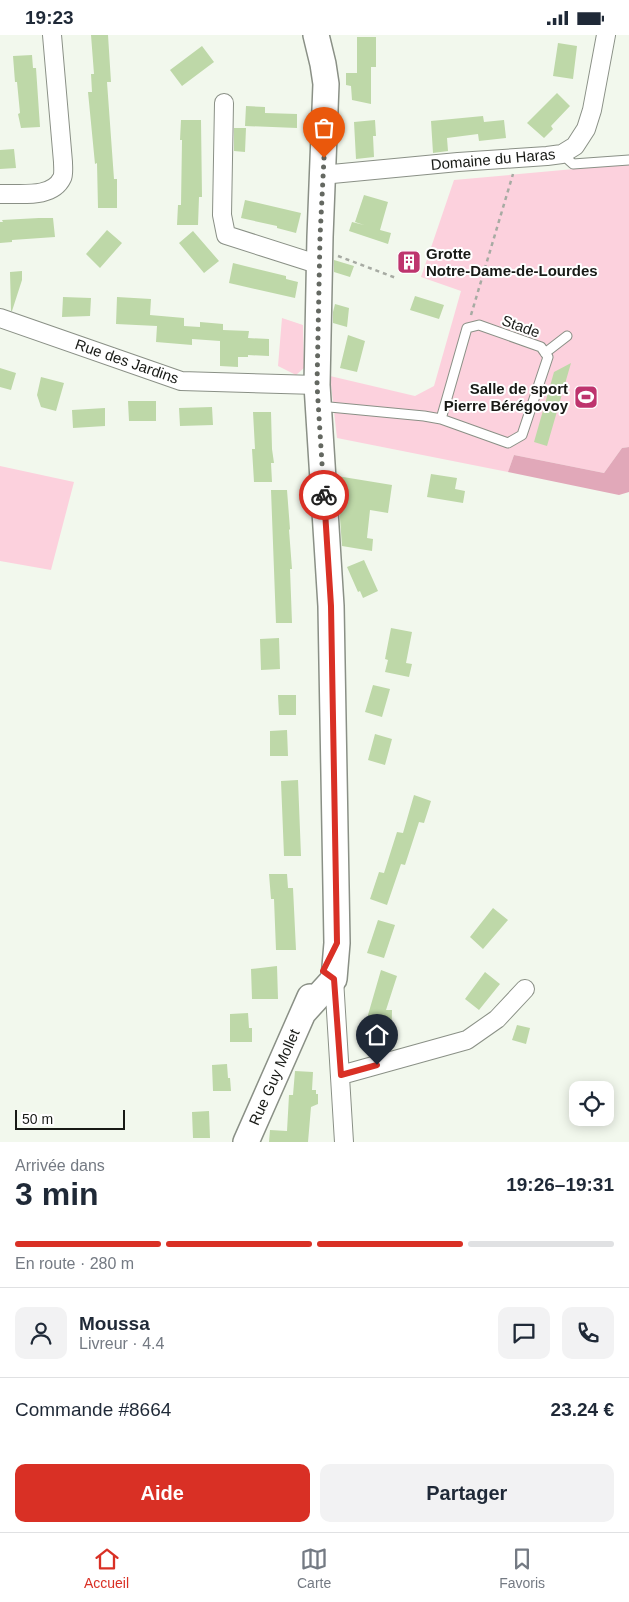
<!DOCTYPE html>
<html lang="fr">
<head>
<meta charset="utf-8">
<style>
	:root { --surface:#fff; --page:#f2f2f3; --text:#1f2937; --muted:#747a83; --line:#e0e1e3; --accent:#d93025 }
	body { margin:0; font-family:Helvetica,sans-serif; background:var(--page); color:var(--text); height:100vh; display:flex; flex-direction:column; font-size:19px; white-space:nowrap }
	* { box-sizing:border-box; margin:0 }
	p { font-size:16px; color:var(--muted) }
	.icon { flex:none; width:28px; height:28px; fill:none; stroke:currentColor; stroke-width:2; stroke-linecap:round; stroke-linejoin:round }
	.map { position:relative; height:1107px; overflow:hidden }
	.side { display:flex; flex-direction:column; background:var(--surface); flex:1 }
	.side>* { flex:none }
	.buttons { position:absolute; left:569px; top:1046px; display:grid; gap:10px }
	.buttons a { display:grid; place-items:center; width:45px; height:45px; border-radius:10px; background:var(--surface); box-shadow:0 2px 12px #0003; font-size:25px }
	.scale { position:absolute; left:15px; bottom:12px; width:110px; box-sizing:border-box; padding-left:5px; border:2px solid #181a16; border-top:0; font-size:14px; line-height:18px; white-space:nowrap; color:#181a16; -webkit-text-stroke:4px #fff; paint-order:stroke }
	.pin { position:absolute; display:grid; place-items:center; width:42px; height:42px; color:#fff; margin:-51px -21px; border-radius:50% 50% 50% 0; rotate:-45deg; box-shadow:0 0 5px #0007 }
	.pin .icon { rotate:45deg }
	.courier { position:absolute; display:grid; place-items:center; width:50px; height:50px; margin:-25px; border:4px solid #d93025; border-radius:50%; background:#fff; color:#222; box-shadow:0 1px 6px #0007 }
	.head em { font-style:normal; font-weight:800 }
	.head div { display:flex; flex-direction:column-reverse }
	.head { display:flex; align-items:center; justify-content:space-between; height:85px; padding:0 15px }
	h1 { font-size:32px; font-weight:800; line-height:38px }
	.bar { display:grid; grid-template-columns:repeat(4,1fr); gap:8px 5px; align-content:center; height:60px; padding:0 15px }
	.bar i { height:6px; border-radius:4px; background:var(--line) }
	.bar .on { background:var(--accent) }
	.bar p { grid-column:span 4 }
	.line { display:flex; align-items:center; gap:12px; padding:0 15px; border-top:1px solid var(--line) }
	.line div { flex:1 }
	.round { display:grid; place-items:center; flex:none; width:52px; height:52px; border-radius:10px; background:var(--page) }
	.action { display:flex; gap:10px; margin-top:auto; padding:10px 15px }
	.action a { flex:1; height:58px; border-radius:10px; background:var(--accent); color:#fff; font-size:20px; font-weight:800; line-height:58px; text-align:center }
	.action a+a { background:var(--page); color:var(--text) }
	.status { display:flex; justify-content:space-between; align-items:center; height:35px; padding:0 25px; background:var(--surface); direction:ltr }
	.status svg { height:14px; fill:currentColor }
	.dock { display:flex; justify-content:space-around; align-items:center; height:70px; border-top:1px solid var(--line); background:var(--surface); font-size:14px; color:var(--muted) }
	.dock a { display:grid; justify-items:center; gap:2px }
	.dock .on { color:var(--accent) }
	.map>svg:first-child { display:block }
</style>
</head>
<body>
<div class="status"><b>19:23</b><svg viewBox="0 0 49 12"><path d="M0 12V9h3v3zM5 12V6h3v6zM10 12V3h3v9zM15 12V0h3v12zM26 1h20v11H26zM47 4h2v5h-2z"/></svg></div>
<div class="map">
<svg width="629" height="1107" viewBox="0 0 629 1107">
	<rect width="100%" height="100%" fill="#f2f8ed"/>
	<path fill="#fcd1dd" d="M629,129V412L622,413L604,438L514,420L508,437L337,403L330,341L415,361L434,351L461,256L421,242L454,145Z
		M282,283L303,290L304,333L296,340L278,331Z
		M0,431L74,447L51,535L0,526Z"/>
	<path fill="#e1a8b9" d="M629,412V457L619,460L508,437L514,420L604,438L622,413Z"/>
	<path fill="#bed8a8" d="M91,0H108L111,47H107L114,144H117V173H98L97,128L95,129L88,57H92L91,39H94Z
		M357,2H376V32H371V69L352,65L351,51L346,50V38H357Z
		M558,8L577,11L573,44L553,41Z
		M202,11L214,27L182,51L170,35Z
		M32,20L33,33H36L40,92L21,93L18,79L20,78L17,47H15L13,21Z
		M557,58L570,71L551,91L553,94L544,103L527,88Z
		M246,71L265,72V78L297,79V93L245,91Z
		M483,81L484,87L504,85L506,103L479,106L478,99L447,103L448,116L433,118L431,86Z
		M181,85H201L202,162H199L198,190H177L178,170H181L182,105H180Z
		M375,85L376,101H373L374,122L356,124L354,87Z
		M234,93H246L245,117L234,116Z
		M14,114L16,133L0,134V115Z
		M364,160L388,167L380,195L391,198L388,209L349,196L352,187L364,190L355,187Z
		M245,165L301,178L296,198L277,193V191L241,183Z
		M39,183H53L55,202L12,205V207L0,208V187H3L2,185Z
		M107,195L122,208L100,233L86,219Z
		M193,196L219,226L204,238L179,208Z
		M334,225L354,231L350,242L334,237Z
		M233,228L286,241V244L298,247L295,263L229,248Z
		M22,236V245L12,276H11L10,237Z
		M415,261L444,270L439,284L410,275Z
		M63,262L91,263L90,281L62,282Z
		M117,262L151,264L150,280L184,283V291L200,292V287L223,289V295L249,296L248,303L269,304V321L248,320V322H238V332L220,331V306L192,304V310L156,307L157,291L116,289Z
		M335,269L349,273L347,292L333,288V277Z
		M348,300L365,306L357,337L340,333Z
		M571,328L547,411L534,407L554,337Z
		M0,333L16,338L11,355L0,352Z
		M41,342L64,348L56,376L41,372L37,360Z
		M128,366H156V386H129Z
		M212,372L213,390L180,391L179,373Z
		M105,373V391L73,393L72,375Z
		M253,377H271L272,414L274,428H271L272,447H254L252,414H255Z
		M431,439L457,443L455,454L465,456L463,468L427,462Z
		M337,441L392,450L388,478L370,475L367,503L373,504L372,516L342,511Z
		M271,455H287L290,494L289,495L292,534H290L292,588H276Z
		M364,525L378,556L363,563L360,556L358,557L347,532Z
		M391,593L412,597L406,628L412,629L409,642L385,637L388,625L385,624Z
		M279,603L280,634L261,635L260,604Z
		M373,650L390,654L382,682L365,677Z
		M278,660H296V680H279Z
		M287,695L288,721H270V696Z
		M375,699L392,704L385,730L368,725Z
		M298,745L301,821H284L281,746Z
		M414,760L431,766L424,788L419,787L405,830L401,829L387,870L370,864L379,837L384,838L397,797L403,798Z
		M269,839H287L288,853H293L296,915H276L274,864H271Z
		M493,873L508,885L483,914L470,902Z
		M378,885L395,890L384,923L367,918Z
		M277,931L278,964H252L251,934Z
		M381,935L397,941L386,975H392L391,1014H368V980Z
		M485,937L500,949L479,975L465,964Z
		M248,978L249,993H252V1007H230V979Z
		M517,990L530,993L526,1009L512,1005Z
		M227,1029L228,1043H230L231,1056H213L212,1030Z
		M295,1036L313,1037L312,1055H316V1059H318V1069L311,1072L308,1107H269L270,1095L287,1096L289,1060H293Z
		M209,1076L210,1103H193L192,1077Z"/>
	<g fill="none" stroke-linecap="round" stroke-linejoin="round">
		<g stroke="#8a9086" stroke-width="11">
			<path id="lane" d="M562,119L573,129L629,125
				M545,318L567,301
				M319,371L424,381L441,384L508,408L522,400L548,322L541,312L479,290L467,293L441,384"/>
		</g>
		<g stroke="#8a9086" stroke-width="20">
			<path id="street" d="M224,68L222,180L226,200L320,230
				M323,139H332L458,127L547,121L562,119L575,111L586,94L592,75L606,0
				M0,159C20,158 52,164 62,143C64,139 63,132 63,127L52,0
				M0,283L181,346L317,350
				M330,941L334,944L344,1107
				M341,1040L467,1005L497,984L525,954"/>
		</g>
		<g stroke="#8a9086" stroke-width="28">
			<path id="secondary" d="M303,978L334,944L337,908L331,571L317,350L320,202L326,49L323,29L316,0
				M246,1107L310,962"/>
		</g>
		<path stroke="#a7aba3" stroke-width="2.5" stroke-dasharray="4 4" stroke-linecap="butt" d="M338,221L396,243
			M471,280L513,139"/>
		<use href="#lane" stroke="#fff" stroke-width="9"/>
		<use href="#street" stroke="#fff" stroke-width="18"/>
		<use href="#secondary" stroke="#fff" stroke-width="25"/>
	</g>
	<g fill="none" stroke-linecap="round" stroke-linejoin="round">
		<path stroke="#646861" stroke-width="5" stroke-dasharray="0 9" d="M324,123L320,202L317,350L324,460"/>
		<path stroke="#d93025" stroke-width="6" d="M324,460L331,571L337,908L323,936L334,944L341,1040L377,1030"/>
	</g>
	<defs>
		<g id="building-square" transform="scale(1.25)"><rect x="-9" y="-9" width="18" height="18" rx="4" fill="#be346e" stroke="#fff"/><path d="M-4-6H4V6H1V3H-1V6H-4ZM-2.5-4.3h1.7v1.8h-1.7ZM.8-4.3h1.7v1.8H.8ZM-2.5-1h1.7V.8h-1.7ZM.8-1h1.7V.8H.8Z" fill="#fff"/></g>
		<g id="stadium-square" transform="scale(1.25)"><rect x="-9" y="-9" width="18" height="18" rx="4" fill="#be346e" stroke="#fff"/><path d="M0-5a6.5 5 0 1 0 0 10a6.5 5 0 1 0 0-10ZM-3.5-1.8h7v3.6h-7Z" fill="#fff"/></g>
	</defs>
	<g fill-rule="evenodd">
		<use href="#building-square" x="409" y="227"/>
		<use href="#stadium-square" x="586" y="362"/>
	</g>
	<g text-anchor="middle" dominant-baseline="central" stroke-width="4" stroke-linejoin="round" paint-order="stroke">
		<g font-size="15" fill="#181a16" stroke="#fff">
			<text transform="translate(493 124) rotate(-5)">Domaine du Haras</text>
			<text transform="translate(521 291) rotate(20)">Stade</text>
			<text transform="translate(127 326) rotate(19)">Rue des Jardins</text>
			<text transform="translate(274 1042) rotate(-66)">Rue Guy Mollet</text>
		</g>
		<g font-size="15" font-weight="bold" fill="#181a16" stroke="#fff" text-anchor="start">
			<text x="426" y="218">Grotte<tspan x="426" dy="17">Notre-Dame-de-Lourdes</tspan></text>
			<text x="568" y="353" text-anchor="end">Salle de sport<tspan x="568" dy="17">Pierre Bérégovoy</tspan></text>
		</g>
	</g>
</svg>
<div class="buttons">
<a><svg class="icon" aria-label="locate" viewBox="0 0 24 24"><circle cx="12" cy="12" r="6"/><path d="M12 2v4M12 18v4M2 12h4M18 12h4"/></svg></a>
</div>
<div class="scale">50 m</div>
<div class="pin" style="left:324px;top:123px;background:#ea580c"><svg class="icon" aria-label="bag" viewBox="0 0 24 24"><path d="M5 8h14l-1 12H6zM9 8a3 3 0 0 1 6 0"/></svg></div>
<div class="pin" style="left:377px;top:1030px;background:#1f2937"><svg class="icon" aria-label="home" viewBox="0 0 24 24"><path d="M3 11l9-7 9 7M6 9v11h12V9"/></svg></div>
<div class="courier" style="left:324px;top:460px"><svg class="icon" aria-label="bike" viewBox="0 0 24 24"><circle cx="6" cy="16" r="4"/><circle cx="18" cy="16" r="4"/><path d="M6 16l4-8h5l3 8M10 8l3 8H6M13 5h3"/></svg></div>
</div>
<section class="side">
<div class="head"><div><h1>3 min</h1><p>Arrivée dans</p></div><em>19:26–19:31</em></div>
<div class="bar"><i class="on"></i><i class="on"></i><i class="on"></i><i></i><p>En route · 280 m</p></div>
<div class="line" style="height:90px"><a class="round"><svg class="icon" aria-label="person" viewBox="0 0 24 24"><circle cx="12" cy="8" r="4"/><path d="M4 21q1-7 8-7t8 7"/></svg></a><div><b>Moussa</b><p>Livreur · 4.4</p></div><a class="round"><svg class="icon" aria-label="chat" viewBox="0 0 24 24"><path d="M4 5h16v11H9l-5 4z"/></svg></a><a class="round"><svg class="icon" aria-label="phone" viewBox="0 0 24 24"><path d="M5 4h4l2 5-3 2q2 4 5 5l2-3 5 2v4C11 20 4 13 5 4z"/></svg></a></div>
<div class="line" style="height:65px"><div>Commande #8664</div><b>23.24 €</b></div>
<div class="action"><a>Aide</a><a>Partager</a></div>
</section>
<nav class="dock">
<a class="on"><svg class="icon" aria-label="home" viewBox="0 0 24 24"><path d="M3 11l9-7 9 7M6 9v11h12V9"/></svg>Accueil</a>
<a><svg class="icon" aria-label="map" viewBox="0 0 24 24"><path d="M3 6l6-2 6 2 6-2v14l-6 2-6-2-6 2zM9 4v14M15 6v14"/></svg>Carte</a>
<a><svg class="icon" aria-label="saved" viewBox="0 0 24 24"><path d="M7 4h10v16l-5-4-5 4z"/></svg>Favoris</a>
</nav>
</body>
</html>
